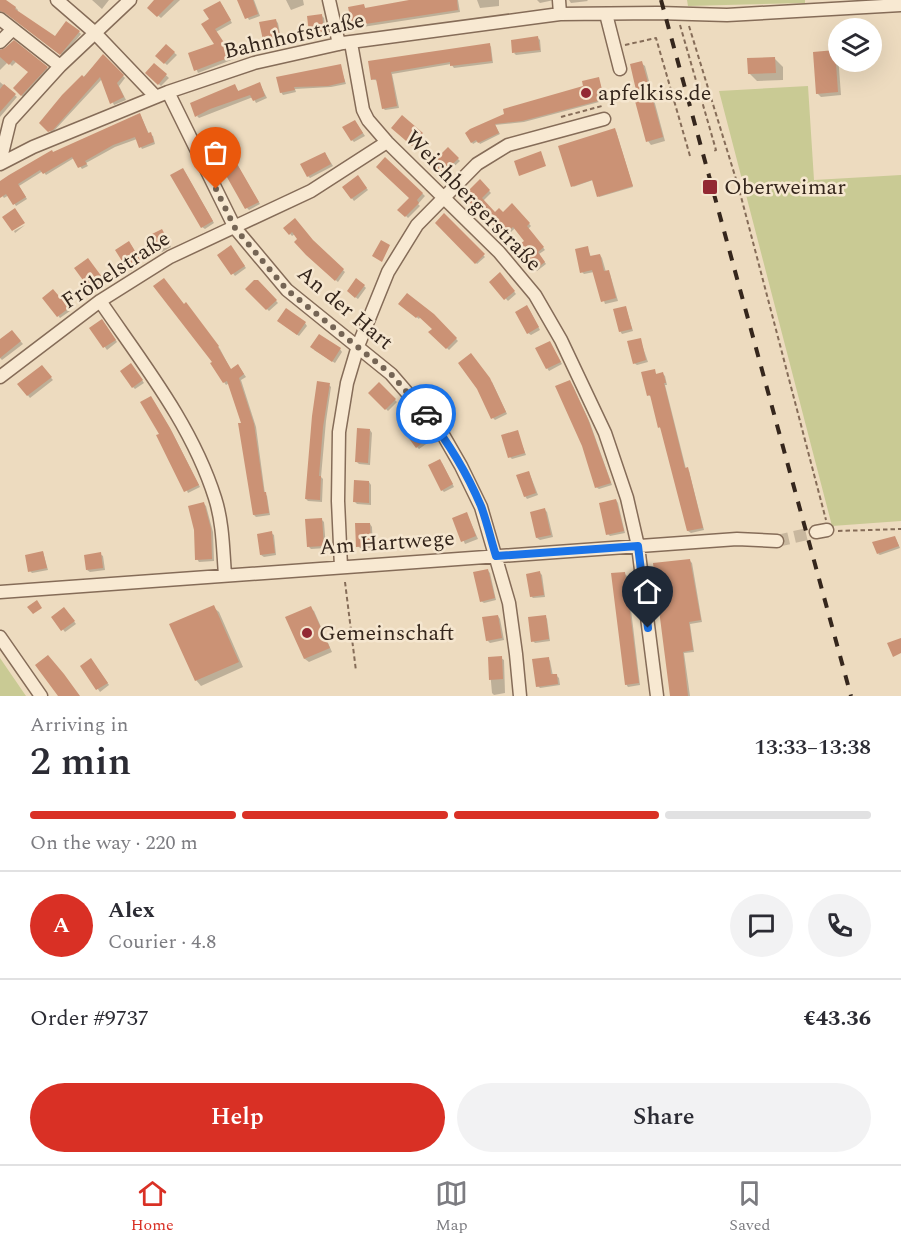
<!DOCTYPE html>
<html lang="en">
<head>
<meta charset="utf-8">
<style>
	:root { --surface:#fff; --page:#f2f2f3; --text:#2b2b33; --muted:#7c7c81; --line:#e1e1e2; --accent:#d93025 }
	body { margin:0; font-family:Spectral,serif; background:var(--page); color:var(--text); height:100vh; display:flex; flex-direction:column; font-size:22px; white-space:nowrap }
	* { box-sizing:border-box; margin:0 }
	p { font-size:20px; color:var(--muted) }
	.icon { flex:none; width:33px; height:33px; fill:none; stroke:currentColor; stroke-width:2; stroke-linecap:round; stroke-linejoin:round }
	.map { position:relative; height:696px; overflow:hidden }
	.panel { display:flex; flex-direction:column; background:var(--surface); flex:1 }
	.panel>* { flex:none }
	.buttons { position:absolute; left:828px; top:18px; display:grid; gap:12px }
	.buttons a { display:grid; place-items:center; width:54px; height:54px; border-radius:50%; background:var(--surface); box-shadow:0 6px 24px #0002; font-size:30px }
	.pin { position:absolute; display:grid; place-items:center; width:51px; height:51px; color:#fff; margin:-62px -26px; border-radius:50% 50% 50% 0; rotate:-45deg; box-shadow:0 0 6px #0007 }
	.pin .icon { rotate:45deg }
	.courier { position:absolute; display:grid; place-items:center; width:60px; height:60px; margin:-30px; border:4px solid #1a73e8; border-radius:50%; background:#fff; color:#222; box-shadow:0 2px 8px #0007 }
	.overview em { font-style:normal; font-weight:600 }
	.overview div { display:flex; flex-direction:column-reverse }
	.overview { display:flex; align-items:center; justify-content:space-between; height:102px; padding:0 30px }
	h1 { font-size:39px; font-weight:600; line-height:45px }
	.bar { display:grid; grid-template-columns:repeat(4,1fr); gap:9px 6px; align-content:center; height:72px; padding:0 30px }
	.bar i { height:8px; border-radius:4px; background:var(--line) }
	.bar .active { background:var(--accent) }
	.bar p { grid-column:span 4 }
	.line { display:flex; align-items:center; gap:15px; padding:0 30px; border-top:2px solid var(--line) }
	.line div { flex:1 }
	.round { display:grid; place-items:center; flex:none; width:63px; height:63px; border-radius:32px; background:var(--page) }
	.cta { display:flex; gap:12px; margin-top:auto; padding:12px 30px }
	.cta a { flex:1; height:69px; border-radius:36px; background:var(--accent); color:#fff; font-size:24px; font-weight:600; line-height:69px; text-align:center }
	.cta a+a { background:var(--page); color:var(--text) }
	.tabs { display:flex; justify-content:space-around; align-items:center; height:84px; border-top:2px solid var(--line); background:var(--surface); font-size:16px; color:var(--muted) }
	.tabs a { display:grid; justify-items:center; gap:3px }
	.tabs .active { color:var(--accent) }
	.map>svg:first-child { display:block }
</style>
</head>
<body>
<div class="map">
<svg width="901" height="696" viewBox="0 0 901 696">
	<rect width="100%" height="100%" fill="#eddbbf"/>
	<path fill="#c9ca94" d="M687,0H805V3L688,6Z
		M808,86L814,180L901,175V521L832,526L719,91Z
		M0,658L26,696H0Z"/>
	<path fill="#0003" d="M0,0H4L16,8L18,10L17,12L55,38L79,32L81,34L63,56L9,14L0,13Z
		M92,0H109L102,9Z
		M156,0H180L161,18L149,8Z
		M239,0H254L260,16L249,20Z
		M286,0H303L304,5L291,10Z
		M414,0H458L460,12L356,28L354,26L363,5L366,9Z
		M477,0H499V6L480,8Z
		M537,0H554L540,3Z
		M569,0H587L588,1L571,3Z
		M222,5L232,23L216,32L234,59L198,73L190,53L217,45L211,20Z
		M322,16L324,18L326,33L313,34L311,32Z
		M276,21L278,23L281,39L266,42L264,39Z
		M538,38L540,40L541,52L516,55L514,53Z
		M14,42L49,70L24,98L15,88L30,72L17,61L12,66L8,62L0,70V51H3Z
		M489,44L491,47L493,63L454,68L451,64L392,74L399,108L385,110L383,108L378,81L372,79L370,62Z
		M166,46L177,55L167,65L157,56Z
		M834,51L838,55L841,95L821,97L817,93Z
		M103,56L125,78L119,86L126,100L114,105L102,79L52,133L41,123Z
		M775,59L783,67V80L757,81L749,73Z
		M641,63L645,66L665,141L651,145L648,141L637,91Z
		M155,65L169,78L161,86L147,73Z
		M340,66L346,84L331,87L295,89L296,92L283,95L281,92Z
		M598,78L604,95L597,97L599,102L524,122L495,125L500,134L480,144L478,141L473,144L467,134L585,87Z
		M0,82L17,97L0,117Z
		M260,84L267,98L256,103L253,97L199,118L197,116L235,86L239,92Z
		M140,114L149,134L153,136L155,144L142,149L137,139L115,147L86,163L88,166L82,169L74,158L46,175L43,171L19,186L27,199L16,206L9,195L4,198L0,193V185L53,154Z
		M402,117L424,136L415,147L393,128Z
		M357,124L365,136L354,142L352,140Z
		M616,131L633,187L599,197L593,180L573,187Z
		M448,149L460,161L445,175L434,164Z
		M230,153L260,204L249,210L247,208Z
		M325,153L333,166L310,178L308,176Z
		M385,159L425,196L418,204L420,206L408,218L400,210L411,198Z
		M185,172L214,223L205,229L202,227Z
		M360,180L368,190L354,201L344,188Z
		M480,181L491,193L483,201L495,214H503L512,205L531,226L528,229L545,250L539,254L546,264L537,271L518,248L526,241L515,228L507,236L465,196Z
		M437,223L463,235L485,257L477,264Z
		M25,225L15,233L14,231Z
		M285,228L314,243L345,272L338,282L307,254L295,234L292,236Z
		M164,233L171,247L162,252L159,250Z
		M131,245L142,263L131,271L117,250Z
		M587,247L591,257L600,255L602,258L606,272H608L610,274L618,301L605,304L594,272L584,274L582,272Z
		M233,250L246,268L235,276L219,255Z
		M90,262L106,284L94,292L92,290Z
		M500,274L516,294L508,301L491,282Z
		M257,281L278,303L269,311L247,289Z
		M364,286L366,288L358,299L351,294Z
		M53,291L70,311L60,318L44,298Z
		M400,304L433,315L458,341L449,350L430,332L434,329L421,316L419,319Z
		M184,305L188,306L220,349L231,370L240,368L246,377L241,380L256,427L265,494L267,496L270,515L256,517L254,515L243,424L229,383L226,385L224,382Z
		M626,308L633,331L622,334L620,331Z
		M529,309L540,330L531,335L528,333Z
		M104,323L117,342L107,350L91,328Z
		M281,323H305L307,326L299,336Z
		M12,332L23,344L2,360L0,358V341Z
		M640,339L648,362L637,365L634,363Z
		M550,343L562,364L549,371L547,368Z
		M340,349L342,352L335,363L314,350Z
		M41,367L53,380L30,398L19,384Z
		M133,367L144,383L135,389L133,387Z
		M654,371L657,375L663,374L665,376L667,385H665L686,469L689,471L704,530L691,533L688,531L662,429L659,427L652,397L648,395Z
		M492,382L507,414L495,420L493,418Z
		M379,384L397,402L388,411L370,393Z
		M572,384L590,423L612,485L599,489L596,487Z
		M329,385L331,387L326,421L321,477L323,479L322,502L308,501L306,499Z
		M153,400L172,432L200,487L188,493L161,434Z
		M413,421L429,442L419,449L417,447Z
		M370,430L372,433L370,465L359,464L356,461Z
		M517,432L526,455L512,459L510,457Z
		M442,463L454,487L444,492L442,490Z
		M529,472L538,495L527,499L525,496Z
		M369,482L371,485V505L357,504L355,502Z
		M616,500L618,503L625,533L610,536L608,534Z
		M204,504L206,506L213,532L214,561L199,562L197,559Z
		M545,510L547,512L553,537L540,540L537,538Z
		M467,514L478,539L465,544L454,519Z
		M321,519L324,522L326,548L311,549L309,547Z
		M370,524L372,527L373,548H360L358,546Z
		M271,533L274,535L276,555L264,557L261,555Z
		M896,539L900,548L880,555L878,554Z
		M43,552L48,570L32,573L30,571Z
		M100,554L103,556L105,570L90,572L87,570Z
		M690,561L692,563L702,622L690,624L694,652L684,653L690,696H671Z
		M488,571L490,573L496,600L484,603L481,601Z
		M540,573L542,575L545,597L533,598L531,596Z
		M624,573L627,576L640,685L628,687L626,684Z
		M213,607L219,612L243,667L201,686L196,680Z
		M310,608L314,611L332,652L309,662L305,659L287,618Z
		M66,611L76,624L65,632L53,617Z
		M498,616L500,619L504,640L490,643L487,640Z
		M545,616L547,619L550,641L535,643L533,641Z
		M501,658L504,660L505,693L494,695L492,693L489,659Z
		M548,658L550,661L553,676L556,675L559,678L560,685L540,688L538,686Z
		M93,662L109,685L100,692L82,666Z"/>
	<path fill="#cb9275" d="M0,0H6L16,7L15,9L55,36L66,21L80,31L60,55L5,13L0,11Z
		M154,0H174L157,17L147,8Z
		M237,0H253L258,14L245,19Z
		M409,0H457L458,10L352,26L348,7L364,4L365,8Z
		M220,1L231,20L215,29L233,56L194,71L188,53L214,44L201,24L209,19L203,10Z
		M322,14L324,31L309,33L307,16Z
		M276,19L280,37L263,40L259,22Z
		M538,36L540,50L512,53L511,40Z
		M14,40L48,67L21,96L13,88L28,72L13,60L9,65L0,57V50L5,48Z
		M490,43L492,61L450,66V62L391,72L397,106L382,109L376,79L371,80L368,61Z
		M166,44L175,52L164,64L155,56Z
		M835,50L838,92L816,94L813,52Z
		M103,54L124,75L117,83L124,97L110,104L100,77L53,130L48,132L39,123L62,95L82,75L84,77Z
		M775,57L776,73L748,74L747,58Z
		M642,61L663,137L646,142L632,90H636L630,64Z
		M154,63L167,74L158,85L145,73Z
		M341,64L345,82L328,86L294,87L295,90L280,93L276,77Z
		M599,77L603,94L597,95L598,101L522,121L495,124L499,133L478,143L476,140L471,143L465,133L470,129L504,114L503,109L583,86L582,81Z
		M260,82L265,96L253,101L250,95L210,109L195,117L190,103L235,84L238,91Z
		M4,84L16,94L0,112V89Z
		M140,113L148,133L151,132L154,142L139,148L135,137L113,145L85,161L87,164L78,168L72,157L43,174L40,170L18,184L26,197L13,205L6,194L0,198V181L9,175L52,150L53,152Z
		M402,115L423,133L412,146L391,128Z
		M355,120L363,133L351,141L342,127Z
		M615,128L633,186L597,197L592,180L571,187L558,146Z
		M448,147L459,158L442,174L431,164Z
		M228,148L259,202L245,209L215,156Z
		M541,151L546,166L519,176L514,161Z
		M325,152L331,164L307,177L300,164Z
		M385,157L423,193L417,200L419,203L405,217L397,210L409,198L376,167Z
		M183,168L213,221L201,228L170,175Z
		M358,175L367,188L351,199L342,187Z
		M480,179L490,190L482,198L495,212L499,208L503,212L512,203L530,223L527,226L544,247L538,252L545,262L534,270L515,248L524,241L513,227L504,235L463,196Z
		M15,208L25,223L12,231L2,217Z
		M444,213L485,254L475,264L435,223Z
		M295,218L313,240L344,269L335,281L306,255L294,242L297,239L292,232L289,235L283,228Z
		M162,229L170,244L158,251L150,235Z
		M381,240L390,245L382,262L372,256Z
		M129,241L141,261L127,269L115,250Z
		M231,245L245,266L231,275L217,255Z
		M588,246L590,256L600,254L604,271L609,270L616,298L601,302L592,270L580,273L575,249Z
		M88,258L105,281L91,291L74,268Z
		M500,272L515,291L504,300L489,282Z
		M164,278L184,304L186,302L219,346L218,347L231,369L238,364L244,374L239,378L254,424L264,492H266L269,513L253,515L238,423H241L227,381L223,383L210,363L212,362L153,286Z
		M356,278L365,285L355,298L347,291Z
		M254,280H258L277,300L266,310L245,289Z
		M53,289L69,308L57,317L42,298Z
		M407,293L434,314L457,338L446,349L428,332L432,329L418,316L416,318L398,304Z
		M527,305L539,327L527,334L515,312Z
		M626,306L632,329L619,332L613,309Z
		M286,308L306,322L297,335L277,321Z
		M102,319L116,340L103,348L89,328Z
		M12,330L21,341L0,358V339Z
		M319,334L341,348L332,362L310,347Z
		M641,338L646,360L633,364L627,341Z
		M550,341L561,362L546,369L535,348Z
		M471,353L490,378L506,412L491,419L477,389L458,363Z
		M131,363L143,380L132,388L120,371Z
		M42,365L52,377L27,396L17,384Z
		M655,369L656,374L663,372L666,383H664L685,468L688,467L703,528L687,531L660,427L658,428L650,395L647,396L641,372Z
		M570,380L588,419L611,483L595,488L582,446L555,386Z
		M317,381L330,383L323,427L319,476H321L320,500L305,499L312,416Z
		M379,382L396,399L385,410L368,393Z
		M151,396L170,428L199,485L184,492L156,435L159,434L140,402Z
		M411,416L427,439L416,448L399,425Z
		M357,428L370,429L368,463L355,462Z
		M518,430L525,453L508,458L501,435Z
		M440,459L453,484L441,491L428,465Z
		M529,471L536,493L524,497L516,475Z
		M354,480L369,481V503L353,502Z
		M616,499L624,531L606,535L599,503Z
		M204,502L211,529L212,559L195,560L194,530L188,506Z
		M545,508L551,535L536,538L530,512Z
		M467,512L476,536L461,542L452,518Z
		M322,518L324,546L307,547L305,519Z
		M355,523H370L371,546L356,547Z
		M272,531L275,553L260,555L257,534Z
		M895,536L899,546L877,554L872,542Z
		M43,551L47,568L28,572L25,555Z
		M101,552L103,568L86,570L84,555Z
		M690,559L701,620L689,622L693,650L683,652L688,696H670L653,563Z
		M488,569L495,598L480,602L473,572Z
		M540,571L544,595L530,597L526,574Z
		M625,572L639,683L625,685L611,573Z
		M37,600L42,608L33,614L27,607Z
		M214,605L239,662L195,681L169,624Z
		M311,606L330,648L304,659L285,617Z
		M64,607L75,621L61,631L51,617Z
		M498,615L502,638L486,641L482,617Z
		M546,615L549,639L531,642L528,617Z
		M901,638V653L893,657L887,643Z
		M48,655L64,674L80,696H58L35,665Z
		M502,656L503,679L489,680L488,657Z
		M549,657L551,674H557L558,684L536,687L532,659Z
		M91,658L108,683L96,690L80,666Z"/>
	<g fill="none" stroke-linecap="round" stroke-linejoin="round">
		<path stroke="#c8b79e" stroke-width="12" stroke-dasharray="12 6" stroke-linecap="butt" d="M777,541L816,532"/>
		<g stroke="#856c58" stroke-width="15">
			<path id="minor" d="M57,0L94,32L156,97
				M329,0L339,44
				M559,0L560,14
				M606,14L620,69
				M0,19L60,66
				M0,42L13,29
				M351,43L363,110L368,120L387,142L499,252L535,295L561,340L605,433L627,498L638,546L657,696
				M168,92L235,228L287,290L391,374L442,433L461,466L481,507L509,603L516,654L520,696
				M0,162L10,121L60,66L130,0
				M0,164L33,147L168,92L254,63L343,43L560,14L658,13L727,15L901,5
				M100,301C143,364 192,425 215,498C223,523 223,550 225,575
				M0,377L100,301L170,257L311,191L387,142
				M816,532L827,530
				M341,567L338,501L339,432L347,383L358,346L388,272L417,225L477,164L508,145L604,119
				M0,592L737,539L777,541
				M0,637L41,696"/>
		</g>
		<path stroke="#856c58" stroke-width="2" stroke-dasharray="4.5 3" stroke-linecap="butt" d="M680,25L716,150L713,151
			M689,26L739,189L826,520
			M625,45L656,38L690,156
			M561,117L602,106
			M838,531L901,529
			M345,582L356,671"/>
		<use href="#minor" stroke="#f8e9d2" stroke-width="12"/>
		<path stroke="#35261c" stroke-width="4" stroke-dasharray="10 10" stroke-linecap="butt" d="M661,0L851,696"/>
	</g>
	<g fill="none" stroke-linecap="round" stroke-linejoin="round">
		<path stroke="#756555" stroke-width="6" stroke-dasharray="0 10.8" d="M216,189L235,228L287,290L391,374L426,414"/>
		<path stroke="#1a73e8" stroke-width="8" d="M426,414C448,442 467,473 481,506C487,522 491,540 496,556L638,546L648,628"/>
	</g>
	<g fill="#932933" stroke="#f5e6cf" stroke-width="2">
		<circle cx="586" cy="93" r="6"/>
		<rect x="702" y="179" width="16" height="16" rx="3"/>
		<circle cx="307" cy="633" r="6"/>
	</g>
	<g text-anchor="middle" dominant-baseline="central" stroke-width="5" stroke-linejoin="round" paint-order="stroke">
		<g font-size="22" fill="#35261c" stroke="#f5e6cf">
			<text transform="translate(294 36) rotate(-13)">Bahnhofstraße</text>
			<text transform="translate(473 201) rotate(46)">Weichbergerstraße</text>
			<text transform="translate(116 270) rotate(-33)">Fröbelstraße</text>
			<text transform="translate(345 308) rotate(40)">An der Hart</text>
			<text transform="translate(387 543) rotate(-4)">Am Hartwege</text>
		</g>
		<g font-size="22" fill="#35261c" stroke="#f5e6cf" text-anchor="start">
			<text x="598" y="93">apfelkiss.de</text>
			<text x="724" y="187">Oberweimar</text>
			<text x="319" y="633">Gemeinschaft</text>
		</g>
	</g>
</svg>
<div class="buttons">
<a><svg class="icon" aria-label="layers" viewBox="0 0 24 24"><path d="M12 4l9 5-9 5-9-5zM3 14l9 5 9-5"/></svg></a>
</div>
<div class="pin" style="left:216px;top:189px;background:#ea580c"><svg class="icon" aria-label="bag" viewBox="0 0 24 24"><path d="M5 8h14l-1 12H6zM9 8a3 3 0 0 1 6 0"/></svg></div>
<div class="pin" style="left:648px;top:628px;background:#1f2937"><svg class="icon" aria-label="home" viewBox="0 0 24 24"><path d="M3 11l9-7 9 7M6 9v11h12V9"/></svg></div>
<div class="courier" style="left:426px;top:414px"><svg class="icon" aria-label="car" viewBox="0 0 24 24"><path d="M5 17H2v-5l4-1 3-4h7l3 4 3 1v5h-3M9 17h6M6 11h13"/><circle cx="7" cy="17" r="2"/><circle cx="17" cy="17" r="2"/></svg></div>
</div>
<section class="panel">
<div class="overview"><div><h1>2 min</h1><p>Arriving in</p></div><em>13:33–13:38</em></div>
<div class="bar"><i class="active"></i><i class="active"></i><i class="active"></i><i></i><p>On the way · 220 m</p></div>
<div class="line" style="height:108px"><b class="round" style="background:var(--accent);color:#fff">A</b><div><b>Alex</b><p>Courier · 4.8</p></div><a class="round"><svg class="icon" aria-label="chat" viewBox="0 0 24 24"><path d="M4 5h16v11H9l-5 4z"/></svg></a><a class="round"><svg class="icon" aria-label="phone" viewBox="0 0 24 24"><path d="M5 4h4l2 5-3 2q2 4 5 5l2-3 5 2v4C11 20 4 13 5 4z"/></svg></a></div>
<div class="line" style="height:78px"><div>Order #9737</div><b>€43.36</b></div>
<div class="cta"><a>Help</a><a>Share</a></div>
</section>
<nav class="tabs">
<a class="active"><svg class="icon" aria-label="home" viewBox="0 0 24 24"><path d="M3 11l9-7 9 7M6 9v11h12V9"/></svg>Home</a>
<a><svg class="icon" aria-label="map" viewBox="0 0 24 24"><path d="M3 6l6-2 6 2 6-2v14l-6 2-6-2-6 2zM9 4v14M15 6v14"/></svg>Map</a>
<a><svg class="icon" aria-label="saved" viewBox="0 0 24 24"><path d="M7 4h10v16l-5-4-5 4z"/></svg>Saved</a>
</nav>
</body>
</html>
